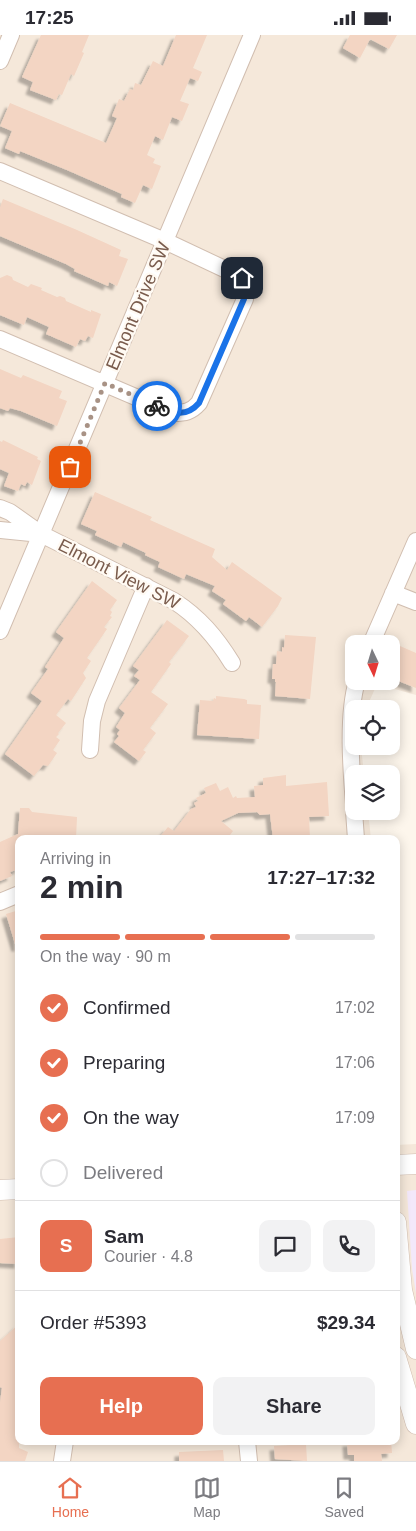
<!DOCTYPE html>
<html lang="en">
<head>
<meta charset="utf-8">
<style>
	:root { --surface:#fff; --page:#f2f2f3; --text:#2b2b33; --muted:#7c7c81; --line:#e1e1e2; --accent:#e76f51 }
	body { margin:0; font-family:Helvetica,sans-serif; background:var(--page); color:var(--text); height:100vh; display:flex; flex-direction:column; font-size:19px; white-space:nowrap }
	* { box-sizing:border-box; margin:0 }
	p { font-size:16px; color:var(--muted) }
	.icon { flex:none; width:28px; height:28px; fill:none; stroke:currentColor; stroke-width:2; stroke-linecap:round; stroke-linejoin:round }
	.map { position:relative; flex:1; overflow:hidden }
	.details { position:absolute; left:15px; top:800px; width:385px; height:610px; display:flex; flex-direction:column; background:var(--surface); border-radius:10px; box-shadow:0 2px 12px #0003 }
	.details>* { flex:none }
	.needle { width:32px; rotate:176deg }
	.tools { position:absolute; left:345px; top:600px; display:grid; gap:10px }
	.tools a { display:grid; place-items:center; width:55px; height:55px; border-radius:10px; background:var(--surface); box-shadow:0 2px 12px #0003; font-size:25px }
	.pin { position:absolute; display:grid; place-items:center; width:42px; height:42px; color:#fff; margin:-21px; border-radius:10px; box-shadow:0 2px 8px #0006 }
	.courier { position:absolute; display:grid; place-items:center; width:50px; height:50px; margin:-25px; border:4px solid #1a73e8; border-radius:50%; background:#fff; color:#222; box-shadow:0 1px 6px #0007 }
	.summary em { font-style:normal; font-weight:800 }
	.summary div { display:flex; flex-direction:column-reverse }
	.summary { display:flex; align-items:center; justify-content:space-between; height:85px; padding:0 25px }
	h1 { font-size:32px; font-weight:800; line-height:38px }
	.bar { display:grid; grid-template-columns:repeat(4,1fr); gap:8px 5px; align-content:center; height:60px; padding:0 25px }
	.bar i { height:6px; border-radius:4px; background:var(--line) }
	.bar .selected { background:var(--accent) }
	.bar p { grid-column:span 4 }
	.line { display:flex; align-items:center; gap:12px; padding:0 25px; border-top:1px solid var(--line) }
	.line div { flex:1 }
	.round { display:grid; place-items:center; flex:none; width:52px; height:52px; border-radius:10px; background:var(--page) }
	ol { padding:0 25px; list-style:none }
	li { display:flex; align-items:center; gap:15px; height:55px }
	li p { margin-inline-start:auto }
	li .icon { padding:5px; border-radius:50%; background:var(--accent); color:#fff; stroke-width:4 }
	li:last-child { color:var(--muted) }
	li i { width:28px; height:28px; border:2px solid var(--line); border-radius:50% }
	.cta { display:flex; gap:10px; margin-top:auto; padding:10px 25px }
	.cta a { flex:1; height:58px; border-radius:10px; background:var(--accent); color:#fff; font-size:20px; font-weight:800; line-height:58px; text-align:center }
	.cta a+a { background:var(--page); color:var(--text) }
	.status { display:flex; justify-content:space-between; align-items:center; height:35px; padding:0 25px; background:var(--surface); direction:ltr }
	.status svg { height:14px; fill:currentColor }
	.dock { display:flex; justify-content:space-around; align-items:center; height:70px; border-top:1px solid var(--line); background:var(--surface); font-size:14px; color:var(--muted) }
	.dock a { display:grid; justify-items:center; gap:2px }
	.dock .selected { color:var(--accent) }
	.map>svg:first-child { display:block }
</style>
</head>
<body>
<div class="status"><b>17:25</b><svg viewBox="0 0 49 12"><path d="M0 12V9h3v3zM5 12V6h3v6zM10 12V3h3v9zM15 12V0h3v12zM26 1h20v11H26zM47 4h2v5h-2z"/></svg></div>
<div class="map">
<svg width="416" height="1426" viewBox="0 0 416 1426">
	<defs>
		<filter id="shadow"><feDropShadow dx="-4.5" dy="4.5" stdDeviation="1" flood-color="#0004"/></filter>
	</defs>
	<rect width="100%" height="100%" fill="#fdf6ec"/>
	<path fill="#f5e8da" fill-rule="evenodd" d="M0,0H416V660L377,649L366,674H354V711H361L364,739H354V776H368L371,804H19V1406H396V1110L416,1109V1426H0ZM354,609H391V646H354Z"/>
	<path fill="#f3e8fa" d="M416,1155V1258L412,1234L407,1156Z"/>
	<path fill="#f3d5c3" filter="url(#shadow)" d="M41,0H89L82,17L84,18L74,41L71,39L62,60L59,59L56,65L30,55L33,47L22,42Z
		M176,0H207L193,33L202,37L198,46L190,43L180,66L189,69L182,86L172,82L163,105L155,101L147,120L155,124L153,128L161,131L152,154L143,150L135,168L121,162L122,159L67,135L20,116L19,119L5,113L12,96L0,91L10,68L106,108L117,83L112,81L119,64L124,66L130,54L133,55L135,48L141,50L153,26L163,31Z
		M350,0H397L389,14L370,4L360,23L343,13Z
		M3,164L77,195L121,215L119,221L128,224L117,251L109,247L108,251L74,236L75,234L66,229L0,201V172Z
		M7,240L12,242L13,245L28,252L31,249L42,253L41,255L57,262L60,261L65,263L66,266L91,277V275L101,279L93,303L88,301L85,306L80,304L76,312L46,299L49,292L27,282L24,290L0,280V243Z
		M0,334L21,343L23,340L62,356L59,363L67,366L57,391L21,376L10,373L8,376L0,373Z
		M3,405L38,422L37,424L41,426L32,450L27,447L25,451L21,449L18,456L4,451L9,438L0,434V406L2,407Z
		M95,457L152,482L150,485L215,514L212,522L227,535L232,527L282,563L278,571L262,592L249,582L246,586L223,569L226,565L212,556L215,551L186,539L184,544L158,532L160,527L145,520L146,518L123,507L121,512L95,500L97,496L81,489Z
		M92,546L117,565L110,575L112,577L110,581L112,582L104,592L107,594L87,623L91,626L83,638L86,643L71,666L68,664L56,680L66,688L58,698L59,699L56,702L60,705L53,715L57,718L48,731L43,730L34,741L5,719L42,666L31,658L48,634L45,632L64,603L56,597Z
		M167,585L189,601L169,627L171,629L151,657L168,669L150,693L156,698L143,715L146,717L139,726L114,707L119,701L117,699L120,695L116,692L125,678L119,673L140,645L134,641L139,635L133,631Z
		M285,600L316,602L310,664L275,661L276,647H275V644H272L273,629H276L277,616L282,617V612L284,613Z
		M400,611L416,618V653L391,643V632Z
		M216,661L244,664L247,665V669L261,670L259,704L197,700L200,665L213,666L214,663L216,664Z
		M286,740V751L327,747L329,781L309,782L310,804H273L270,779L260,780L257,777L238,778L221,786L233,796L227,804H158L168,792L174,796L191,774L196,772L194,768L198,766L196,763L206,758L204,753L216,748L220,756L228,752L233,763L236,761L237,763L255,762L254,751L263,750V743Z
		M20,773H29L32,777L77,782L76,804H19V834L10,837L12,841L0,846V807L18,799Z
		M19,875V912H16L6,879Z
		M19,1202V1229L0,1228V1204Z
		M19,1289V1413L28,1417L25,1426H0V1367L2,1353L0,1352V1306Z
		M391,1406L392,1418L381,1419L382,1426H354V1420H348L347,1407Z
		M306,1409L307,1426L275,1424L274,1411Z
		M223,1415L224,1426H179V1417Z"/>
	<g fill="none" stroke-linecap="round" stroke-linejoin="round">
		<g stroke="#d1beb0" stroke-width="18">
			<path id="minor" d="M0,26L11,0
				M0,136L165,206L233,238L242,243L245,251V264L199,368C191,377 185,378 173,378L0,304
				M0,473L10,477L41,499L174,566C199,582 216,602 232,628
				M0,495L41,499
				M393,558L416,567
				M0,596L252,0
				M371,609L416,506
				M90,715L92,686L97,666L146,551
				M354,769C351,733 347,680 357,646
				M354,776L356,804
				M0,867L19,859
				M247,1406L249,1426
				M62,1426L65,1406"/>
		</g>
		<g stroke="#d1beb0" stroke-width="21">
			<path id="tertiary" d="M396,1130L416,1129
				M0,1155L19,1154
				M396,1187L402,1255L416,1314
				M396,1322L416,1389"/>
		</g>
		<use href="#minor" stroke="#fff" stroke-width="16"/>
		<use href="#tertiary" stroke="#fff" stroke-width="20"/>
	</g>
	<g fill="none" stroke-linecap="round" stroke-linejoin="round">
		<path stroke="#a89285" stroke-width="5" stroke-dasharray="0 9" d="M70,432L105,348L157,371"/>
		<path stroke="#1a73e8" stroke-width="6" d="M157,371C173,378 186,383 199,368L244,264L245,251L242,243"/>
	</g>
	<g text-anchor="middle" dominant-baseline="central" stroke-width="4.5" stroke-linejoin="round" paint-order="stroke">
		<g font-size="18" fill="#7a5c4d" stroke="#fffaf3">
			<text transform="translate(138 271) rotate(-67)">Elmont Drive SW</text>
			<text transform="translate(119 539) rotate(27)">Elmont View SW</text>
		</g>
	</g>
</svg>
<div class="tools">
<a><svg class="needle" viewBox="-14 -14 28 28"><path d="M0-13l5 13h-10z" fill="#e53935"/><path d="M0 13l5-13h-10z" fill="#7c7c81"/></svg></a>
<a><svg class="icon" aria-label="locate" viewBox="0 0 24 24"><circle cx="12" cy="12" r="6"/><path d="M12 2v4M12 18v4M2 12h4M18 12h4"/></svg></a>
<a><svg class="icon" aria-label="layers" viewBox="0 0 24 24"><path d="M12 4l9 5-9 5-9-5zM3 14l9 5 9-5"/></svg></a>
</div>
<div class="pin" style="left:70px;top:432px;background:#ea580c"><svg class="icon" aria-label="bag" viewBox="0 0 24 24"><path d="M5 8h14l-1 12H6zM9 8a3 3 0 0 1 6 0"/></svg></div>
<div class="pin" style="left:242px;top:243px;background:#1f2937"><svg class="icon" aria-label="home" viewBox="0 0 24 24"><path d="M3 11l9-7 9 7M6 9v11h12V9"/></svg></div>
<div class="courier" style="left:157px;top:371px"><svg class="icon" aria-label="bike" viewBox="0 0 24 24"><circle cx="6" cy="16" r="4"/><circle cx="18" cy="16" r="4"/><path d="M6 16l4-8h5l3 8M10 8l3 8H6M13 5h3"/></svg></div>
<section class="details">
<div class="summary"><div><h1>2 min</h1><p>Arriving in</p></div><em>17:27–17:32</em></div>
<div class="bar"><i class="selected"></i><i class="selected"></i><i class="selected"></i><i></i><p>On the way · 90 m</p></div>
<ol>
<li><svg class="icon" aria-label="check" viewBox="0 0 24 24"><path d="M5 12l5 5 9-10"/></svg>Confirmed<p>17:02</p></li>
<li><svg class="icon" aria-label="check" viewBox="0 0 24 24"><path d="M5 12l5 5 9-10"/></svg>Preparing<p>17:06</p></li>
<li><svg class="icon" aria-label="check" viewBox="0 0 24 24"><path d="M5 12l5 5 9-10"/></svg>On the way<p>17:09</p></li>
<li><i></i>Delivered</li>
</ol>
<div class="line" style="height:90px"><b class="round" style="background:var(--accent);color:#fff">S</b><div><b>Sam</b><p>Courier · 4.8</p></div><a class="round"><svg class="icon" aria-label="chat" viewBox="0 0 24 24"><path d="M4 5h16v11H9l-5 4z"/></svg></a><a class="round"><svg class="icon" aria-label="phone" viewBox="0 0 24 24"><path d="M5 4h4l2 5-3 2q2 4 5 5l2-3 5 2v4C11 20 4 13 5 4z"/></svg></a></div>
<div class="line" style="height:65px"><div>Order #5393</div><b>$29.34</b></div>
<div class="cta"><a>Help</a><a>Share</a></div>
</section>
</div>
<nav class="dock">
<a class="selected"><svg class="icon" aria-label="home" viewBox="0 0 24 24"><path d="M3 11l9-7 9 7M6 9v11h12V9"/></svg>Home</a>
<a><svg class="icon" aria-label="map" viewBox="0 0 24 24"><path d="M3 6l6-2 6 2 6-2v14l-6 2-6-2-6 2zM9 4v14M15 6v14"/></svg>Map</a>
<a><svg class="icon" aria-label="saved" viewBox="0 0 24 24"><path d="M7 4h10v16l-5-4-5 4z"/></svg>Saved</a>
</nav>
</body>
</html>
